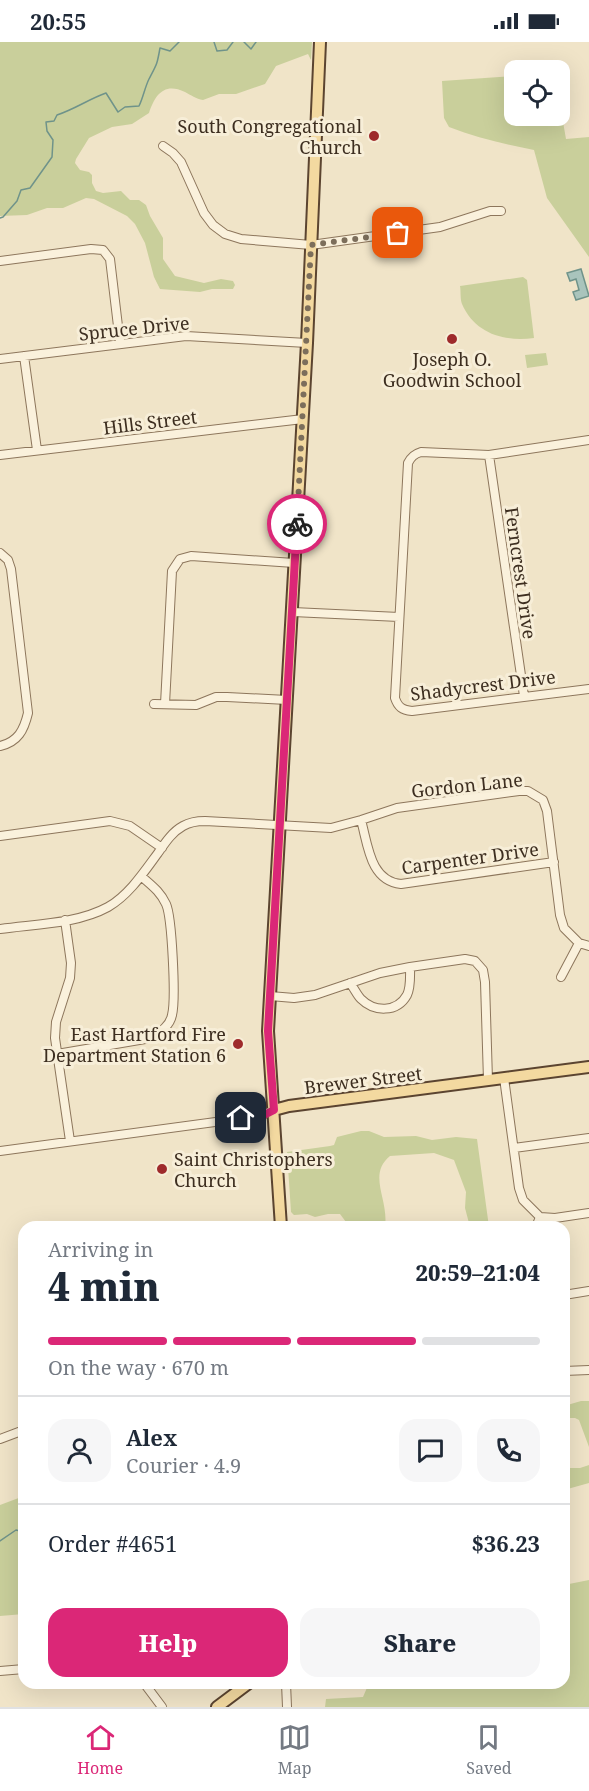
<!DOCTYPE html>
<html lang="en">
<head>
<meta charset="utf-8">
<style>
	:root { --surface:#fff; --page:#f6f6f7; --text:#1f2937; --muted:#747a83; --line:#e0e1e3; --accent:#db2777 }
	body { margin:0; font-family:"Noto Serif",serif; background:var(--page); color:var(--text); height:100vh; display:flex; flex-direction:column; font-size:22px; white-space:nowrap }
	* { box-sizing:border-box; margin:0 }
	p { font-size:20px; color:var(--muted) }
	.icon { flex:none; width:33px; height:33px; fill:none; stroke:currentColor; stroke-width:2; stroke-linecap:round; stroke-linejoin:round }
	.map { position:relative; flex:1; overflow:hidden }
	.details { position:absolute; left:18px; top:1179px; width:552px; height:468px; display:flex; flex-direction:column; background:var(--surface); border-radius:18px; box-shadow:0 6px 24px #0002 }
	.details>* { flex:none }
	.fabs { position:absolute; left:504px; top:18px; display:grid; gap:12px }
	.fabs a { display:grid; place-items:center; width:66px; height:66px; border-radius:12px; background:var(--surface); box-shadow:0 6px 24px #0002; font-size:30px }
	.pin { position:absolute; display:grid; place-items:center; width:51px; height:51px; color:#fff; margin:-26px; border-radius:12px; box-shadow:0 3px 9px #0006 }
	.courier { position:absolute; display:grid; place-items:center; width:60px; height:60px; margin:-30px; border:4px solid #db2777; border-radius:50%; background:#fff; color:#222; box-shadow:0 2px 8px #0007 }
	.summary em { font-style:normal; font-weight:800 }
	.summary div { display:flex; flex-direction:column-reverse }
	.summary { display:flex; align-items:center; justify-content:space-between; height:102px; padding:0 30px }
	h1 { font-size:39px; font-weight:800; line-height:45px }
	.bar { display:grid; grid-template-columns:repeat(4,1fr); gap:9px 6px; align-content:center; height:72px; padding:0 30px }
	.bar i { height:8px; border-radius:4px; background:var(--line) }
	.bar .on { background:var(--accent) }
	.bar p { grid-column:span 4 }
	.line { display:flex; align-items:center; gap:15px; padding:0 30px; border-top:2px solid var(--line) }
	.line div { flex:1 }
	.round { display:grid; place-items:center; flex:none; width:63px; height:63px; border-radius:18px; background:var(--page) }
	.button { display:flex; gap:12px; margin-top:auto; padding:12px 30px }
	.button a { flex:1; height:69px; border-radius:18px; background:var(--accent); color:#fff; font-size:24px; font-weight:800; line-height:69px; text-align:center }
	.button a+a { background:var(--page); color:var(--text) }
	.status { display:flex; justify-content:space-between; align-items:center; height:42px; padding:0 30px; background:var(--surface); direction:ltr }
	.status svg { height:16px; fill:currentColor }
	.dock { display:flex; justify-content:space-around; align-items:center; height:84px; border-top:2px solid var(--line); background:var(--surface); font-size:16px; color:var(--muted) }
	.dock a { display:grid; justify-items:center; gap:3px }
	.dock .on { color:var(--accent) }
	.map>svg:first-child { display:block }
</style>
</head>
<body>
<div class="status"><b>20:55</b><svg viewBox="0 0 49 12"><path d="M0 12V9h3v3zM5 12V6h3v6zM10 12V3h3v9zM15 12V0h3v12zM26 1h20v11H26zM47 4h2v5h-2z"/></svg></div>
<div class="map">
<svg width="589" height="1665" viewBox="0 0 589 1665">
	<rect width="100%" height="100%" fill="#f0e4c8"/>
	<path fill="#c9cf9b" d="M0,0H312L311,18L308,12L276,24L265,42L236,52H219L203,58C196,57 191,53 185,50C164,40 155,53 149,71L132,82L112,85L89,96L76,117L75,121L80,128L89,130L92,133V141L96,149L103,151L121,149L130,158H139L146,163L150,174L163,196V217L175,234L204,241L221,237L233,239L235,243L233,247H212L200,250L160,247L154,235L145,201L135,182L127,174L94,157L86,156L63,166H47L27,173L0,174Z
		M514,34V74H560V63L566,97L589,95V215L547,156L534,108C505,102 477,96 449,85L444,76L442,39Z
		M523,235L527,238L534,296C505,300 475,292 462,262C460,257 461,249 460,244Z
		M546,311L548,323L527,326L525,313Z
		M361,1089H369L384,1095L416,1094L432,1098L456,1095L477,1097L489,1185H470L465,1166L466,1150L454,1118L434,1111L390,1114C367,1133 389,1157 385,1185H345L346,1180L340,1172H328L315,1175L307,1172L294,1173L291,1170L287,1110L330,1104L334,1103L337,1095Z
		M581,1359H589V1405L579,1378L575,1376H564V1364Z
		M589,1423V1441L564,1448V1426H580Z
		M24,1454V1572L0,1574V1463Z
		M589,1538V1665H325L326,1657L363,1655L369,1641H564V1543Z"/>
	<path fill="#a9c4bc" stroke="#6f938a" stroke-width="1.5" d="M581,227L589,254L576,258L573,250L579,248L576,237L570,239L567,231Z"/>
	<g fill="none" stroke-linecap="round" stroke-linejoin="round">
		<path stroke="#6f938a" stroke-width="1.5" d="M214,0L217,9L227,8L233,0
			M244,0L251,7L256,0
			M0,176L3,175L17,159L21,148L30,146L52,115L53,98L47,89L46,80L54,79L57,73C75,67 89,57 106,51L118,70L125,65L139,64C143,56 145,45 149,37C157,22 157,23 160,6L170,9L179,0
			M0,1499L16,1488L24,1490"/>
		<g stroke="#8d765c" stroke-width="10">
			<path id="minor" d="M163,104L173,111L181,120L204,171L213,183L225,192L241,197L311,203L440,185L490,169H501
				M0,219L91,207L103,208L110,217L120,301
				M24,314L37,408
				M0,317L186,294L307,301
				M589,398L489,413L421,410C414,412 411,415 408,421L395,656C398,665 402,668 412,669L589,647
				M0,413L303,377
				M489,413L524,654
				M0,511L8,518L11,527L28,671C24,688 18,700 0,704
				M293,570L399,575
				M154,662L196,663L216,655H227L287,658
				M165,662L172,529L180,517L191,514L294,521
				M361,778C368,803 370,839 401,842L554,820
				M0,794L110,779L130,784L162,806
				M65,878L71,921L70,936L56,980L55,996L70,1099
				M0,887C35,882 77,882 108,865C129,853 144,830 158,811C165,801 172,790 183,784C190,780 197,779 205,779L331,786L361,778L397,766L519,749H528L543,758L547,769L560,873L564,886L579,901
				M561,935L579,901L589,904
				M350,941C354,946 357,953 361,957C374,970 397,971 407,953C411,945 410,934 410,925
				M270,954L294,956L315,953L380,931L410,925L465,917L475,919L483,928L485,940L488,1038
				M57,1012L151,996C160,990 170,984 172,973C176,957 172,875 166,862C160,849 151,843 141,834
				M504,1036L519,1146L523,1158L540,1175L536,1185
				M514,1106L589,1096
				M0,1109L260,1074L274,1068
				M540,1175L555,1176L589,1171
				M564,1253L589,1249
				M564,1329L589,1328
				M0,1397L24,1388
				M0,1629L24,1627
				M144,1641L162,1665
				M286,1641L287,1665"/>
		</g>
		<g stroke="#5b4430" stroke-width="14">
			<path id="major" d="M274,1068L289,1064L589,1025
				M281,1185L268,989L307,301L320,0
				M217,1665L249,1641"/>
		</g>
		<use href="#minor" stroke="#faf1dc" stroke-width="8"/>
		<use href="#major" stroke="#f3d9a0" stroke-width="10"/>
	</g>
	<g fill="none" stroke-linecap="round" stroke-linejoin="round">
		<path stroke="#7c6e5b" stroke-width="6" stroke-dasharray="0 10.8" d="M297,482L311,203L398,191"/>
		<path stroke="#db2777" stroke-width="8" d="M241,1076L264,1073L274,1068L268,989L297,482"/>
	</g>
	<g fill="#9e2a2b" stroke="#f7eed8" stroke-width="2">
		<circle cx="374" cy="94" r="6"/>
		<circle cx="452" cy="297" r="6"/>
		<circle cx="238" cy="1002" r="6"/>
		<circle cx="162" cy="1127" r="6"/>
	</g>
	<g text-anchor="middle" dominant-baseline="central" stroke-width="6" stroke-linejoin="round" paint-order="stroke">
		<g font-size="18" fill="#3d2e20" stroke="#f7eed8" text-anchor="end">
			<text x="362" y="84">South Congregational<tspan x="362" dy="21">Church</tspan></text>
			<text x="452" y="317" text-anchor="middle">Joseph O.<tspan x="452" dy="21">Goodwin School</tspan></text>
			<text x="226" y="992">East Hartford Fire<tspan x="226" dy="21">Department Station 6</tspan></text>
			<text x="174" y="1117" text-anchor="start">Saint Christophers<tspan x="174" dy="21">Church</tspan></text>
		</g>
		<g font-size="18" fill="#3d2e20" stroke="#f7eed8">
			<text transform="translate(134 286) rotate(-6)">Spruce Drive</text>
			<text transform="translate(150 380) rotate(-7)">Hills Street</text>
			<text transform="translate(521 531) rotate(82)">Ferncrest Drive</text>
			<text transform="translate(483 643) rotate(-7)">Shadycrest Drive</text>
			<text transform="translate(467 743) rotate(-6)">Gordon Lane</text>
			<text transform="translate(470 816) rotate(-8)">Carpenter Drive</text>
			<text transform="translate(363 1038) rotate(-7)">Brewer Street</text>
		</g>
	</g>
</svg>
<div class="fabs">
<a><svg class="icon" aria-label="locate" viewBox="0 0 24 24"><circle cx="12" cy="12" r="6"/><path d="M12 2v4M12 18v4M2 12h4M18 12h4"/></svg></a>
</div>
<div class="pin" style="left:398px;top:191px;background:#ea580c"><svg class="icon" aria-label="bag" viewBox="0 0 24 24"><path d="M5 8h14l-1 12H6zM9 8a3 3 0 0 1 6 0"/></svg></div>
<div class="pin" style="left:241px;top:1076px;background:#1f2937"><svg class="icon" aria-label="home" viewBox="0 0 24 24"><path d="M3 11l9-7 9 7M6 9v11h12V9"/></svg></div>
<div class="courier" style="left:297px;top:482px"><svg class="icon" aria-label="bike" viewBox="0 0 24 24"><circle cx="6" cy="16" r="4"/><circle cx="18" cy="16" r="4"/><path d="M6 16l4-8h5l3 8M10 8l3 8H6M13 5h3"/></svg></div>
<section class="details">
<div class="summary"><div><h1>4 min</h1><p>Arriving in</p></div><em>20:59–21:04</em></div>
<div class="bar"><i class="on"></i><i class="on"></i><i class="on"></i><i></i><p>On the way · 670 m</p></div>
<div class="line" style="height:108px"><a class="round"><svg class="icon" aria-label="person" viewBox="0 0 24 24"><circle cx="12" cy="8" r="4"/><path d="M4 21q1-7 8-7t8 7"/></svg></a><div><b>Alex</b><p>Courier · 4.9</p></div><a class="round"><svg class="icon" aria-label="chat" viewBox="0 0 24 24"><path d="M4 5h16v11H9l-5 4z"/></svg></a><a class="round"><svg class="icon" aria-label="phone" viewBox="0 0 24 24"><path d="M5 4h4l2 5-3 2q2 4 5 5l2-3 5 2v4C11 20 4 13 5 4z"/></svg></a></div>
<div class="line" style="height:78px"><div>Order #4651</div><b>$36.23</b></div>
<div class="button"><a>Help</a><a>Share</a></div>
</section>
</div>
<nav class="dock">
<a class="on"><svg class="icon" aria-label="home" viewBox="0 0 24 24"><path d="M3 11l9-7 9 7M6 9v11h12V9"/></svg>Home</a>
<a><svg class="icon" aria-label="map" viewBox="0 0 24 24"><path d="M3 6l6-2 6 2 6-2v14l-6 2-6-2-6 2zM9 4v14M15 6v14"/></svg>Map</a>
<a><svg class="icon" aria-label="saved" viewBox="0 0 24 24"><path d="M7 4h10v16l-5-4-5 4z"/></svg>Saved</a>
</nav>
</body>
</html>
